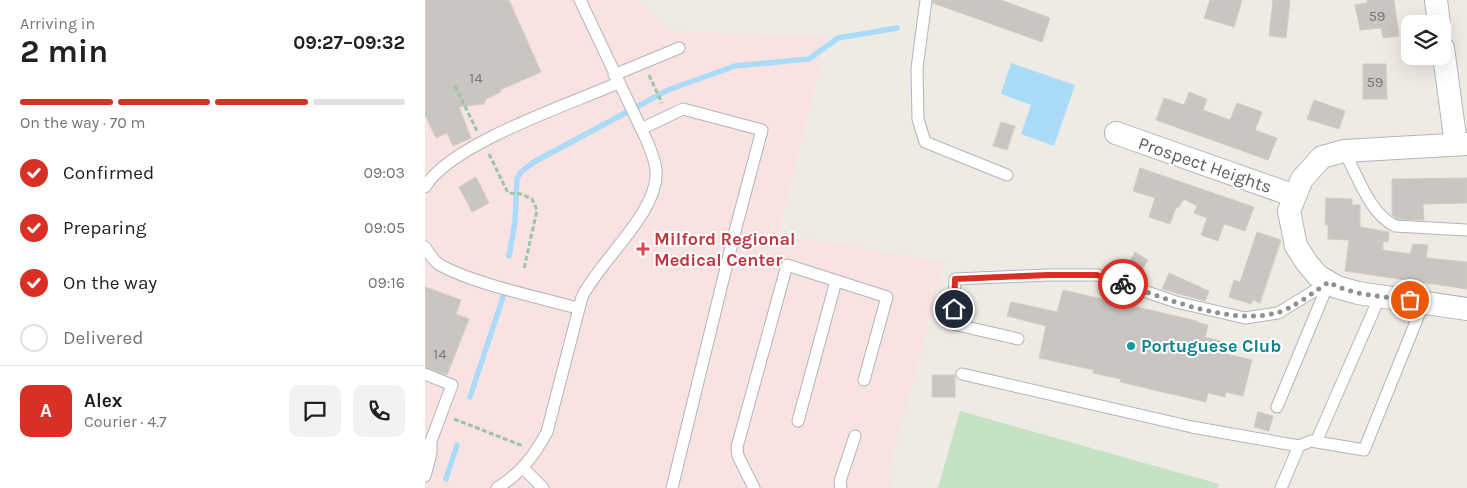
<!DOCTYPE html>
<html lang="en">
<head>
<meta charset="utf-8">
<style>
	:root { --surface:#fff; --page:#f2f2f2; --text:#202124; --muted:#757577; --line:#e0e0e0; --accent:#d93025 }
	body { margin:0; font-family:Karla,sans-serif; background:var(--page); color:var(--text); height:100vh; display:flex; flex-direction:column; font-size:19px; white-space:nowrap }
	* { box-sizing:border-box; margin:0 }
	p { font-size:16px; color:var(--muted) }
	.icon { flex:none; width:28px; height:28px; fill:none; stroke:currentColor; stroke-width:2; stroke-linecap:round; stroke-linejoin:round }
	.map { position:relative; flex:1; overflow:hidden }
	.side { display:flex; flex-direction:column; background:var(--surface); width:425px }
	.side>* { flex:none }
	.buttons { position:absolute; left:976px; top:15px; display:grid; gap:10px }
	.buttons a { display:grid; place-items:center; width:50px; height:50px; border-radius:10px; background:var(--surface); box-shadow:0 5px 20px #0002; font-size:25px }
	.pin { position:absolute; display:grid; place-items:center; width:42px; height:42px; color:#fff; margin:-21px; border:2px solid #fff; border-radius:50%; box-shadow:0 1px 5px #0007 }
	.courier { position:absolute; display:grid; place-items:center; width:50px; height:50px; margin:-25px; border:4px solid #d93025; border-radius:50%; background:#fff; color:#222; box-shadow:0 1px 6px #0007 }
	.summary em { font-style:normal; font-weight:700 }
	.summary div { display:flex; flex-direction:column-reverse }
	.summary { display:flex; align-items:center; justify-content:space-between; height:85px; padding:0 20px }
	h1 { font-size:32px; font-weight:700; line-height:38px }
	.bar { display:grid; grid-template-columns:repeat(4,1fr); gap:8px 5px; align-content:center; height:60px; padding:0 20px }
	.bar i { height:6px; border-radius:4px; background:var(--line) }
	.bar .on { background:var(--accent) }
	.bar p { grid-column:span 4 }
	.line { display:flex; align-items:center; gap:12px; padding:0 20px; border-top:1px solid var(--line) }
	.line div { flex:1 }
	.round { display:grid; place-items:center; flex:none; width:52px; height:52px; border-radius:10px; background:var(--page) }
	ol { padding:0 20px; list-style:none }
	li { display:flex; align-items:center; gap:15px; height:55px }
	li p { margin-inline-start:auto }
	li .icon { padding:5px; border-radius:50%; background:var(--accent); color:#fff; stroke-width:4 }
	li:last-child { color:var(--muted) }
	li i { width:28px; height:28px; border:2px solid var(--line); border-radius:50% }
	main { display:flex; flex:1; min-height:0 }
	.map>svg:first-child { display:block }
</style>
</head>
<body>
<main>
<section class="side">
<div class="summary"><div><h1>2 min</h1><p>Arriving in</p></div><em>09:27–09:32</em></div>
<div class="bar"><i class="on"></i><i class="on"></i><i class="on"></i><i></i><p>On the way · 70 m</p></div>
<ol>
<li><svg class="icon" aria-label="check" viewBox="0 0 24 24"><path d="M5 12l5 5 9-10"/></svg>Confirmed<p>09:03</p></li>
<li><svg class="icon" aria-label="check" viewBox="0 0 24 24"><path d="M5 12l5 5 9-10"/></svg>Preparing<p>09:05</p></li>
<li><svg class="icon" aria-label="check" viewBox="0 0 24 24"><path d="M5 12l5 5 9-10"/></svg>On the way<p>09:16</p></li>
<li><i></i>Delivered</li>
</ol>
<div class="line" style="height:90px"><b class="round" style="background:var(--accent);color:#fff">A</b><div><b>Alex</b><p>Courier · 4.7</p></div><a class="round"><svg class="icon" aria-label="chat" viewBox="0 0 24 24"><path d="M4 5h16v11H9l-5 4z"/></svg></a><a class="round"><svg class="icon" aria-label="phone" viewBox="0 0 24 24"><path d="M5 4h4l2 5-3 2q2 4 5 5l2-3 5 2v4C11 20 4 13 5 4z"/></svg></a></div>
</section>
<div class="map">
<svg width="1042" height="488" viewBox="0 0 1042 488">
	<rect width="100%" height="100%" fill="#eeebe5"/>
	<path fill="#f9e3e2" d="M0,0H213L246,31L402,37L353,234L520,262L464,469L466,488H0Z"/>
	<path fill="#c5e3c3" d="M535,411L794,484L793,488H513Z"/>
	<path fill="#aadbf8" d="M586,63L650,85L629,146L596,134L606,105L576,94Z"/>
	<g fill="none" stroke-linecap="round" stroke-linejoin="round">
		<path stroke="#aadbf8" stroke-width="5.5" d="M84,256L90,222L92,178L97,171L109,162L243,90L310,66L384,59L413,38L472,28
			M45,397L78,297
			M21,479L32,445"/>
	</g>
	<path fill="#c9c6c2" stroke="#d2ccc3" d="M0,0H84L116,72L75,90L76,92L61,99L59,104L34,107L46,138L28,146L22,133L11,138L0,115Z
		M508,0H576L625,18L617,42L508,3Z
		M785,0H817L809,27L779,18Z
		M848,0H865L861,38L844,36Z
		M942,0H969L974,36L958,38L956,28L935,30L930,5L942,3Z
		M938,64H961L962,99H938Z
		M764,92L782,99L778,110L805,120L812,103L837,112L830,130L852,138L843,160L731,120L739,98L759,105Z
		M889,100L920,111L914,129L882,119Z
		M576,122L590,126L582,150L568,146Z
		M715,168L829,207L820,231L799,224L793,241L776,235L782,218L769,213L772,206L759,199L753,208L751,207L745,224L724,217L730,198L708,191Z
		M51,177L64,203L47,212L34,187Z
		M1042,178V203L998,204L999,220L972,219L967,215V179Z
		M901,198L927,199V205H935V227L964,232L963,242L952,241L958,242V250L985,254L988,244L1003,245L1001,258L1042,262V289L920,271L924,240L903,239V225H900Z
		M832,232L856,240L835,303L828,300L826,304L804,297L809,280L815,282Z
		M710,252L723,260L712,278L700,270Z
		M744,273L784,291L780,301L737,289Z
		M0,287L36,300L31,314L44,319L22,375L0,367Z
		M638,290L772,321L771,322L783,325L780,337L796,341L793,352L827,360L818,396L801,392L800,397L783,393L781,402L695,382L696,379L668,373L669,370L614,358L621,326L582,316L586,302L632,312Z
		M507,375H530V397H507Z
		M833,412L848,416L844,431L829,427Z"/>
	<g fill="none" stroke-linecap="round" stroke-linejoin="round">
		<g stroke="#b2b5b8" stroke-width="13">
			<path id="lane" d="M501,0L492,68L493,119L500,142L582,175
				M189,75L254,48
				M216,129L258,109L337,130L309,235L247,488
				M919,151C933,176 944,213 970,226L1042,230
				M0,187C25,144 145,104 193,83
				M0,247C4,253 8,261 15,265C49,284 113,297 152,308
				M593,339L528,324L530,279L623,275H672L751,302L820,318L853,313L904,282L852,407
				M0,374L27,385L6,441
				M537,374L767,427L874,446
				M373,421L411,281
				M891,442L955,296
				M0,447L6,441V453L0,476
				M98,468L118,488
				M72,488C95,474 109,456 122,432L157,297C175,260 235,211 231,170C230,160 226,151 222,141L155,0
				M329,488L313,456L312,447L362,265L462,297L439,380
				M416,488L415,481L430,436
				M856,488L874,446L886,441L939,450L999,302"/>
		</g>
		<g stroke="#b2b5b8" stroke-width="24">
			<path id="street" d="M1011,0L1014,24
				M1018,48L1031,144
				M691,133L870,196
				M1042,144L919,151L897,157L877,179L864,211L871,246L882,263L893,276L912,287L933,293L1042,309"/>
		</g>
		<path stroke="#9cc4a5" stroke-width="3" stroke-dasharray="5 2.5" stroke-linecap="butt" d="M224,75L237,103
			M30,86L52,131
			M64,154L83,193L96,194L107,199L112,210L99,269
			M29,419L98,446"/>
		<use href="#lane" stroke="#fff" stroke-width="11"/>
		<use href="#street" stroke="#fff" stroke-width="22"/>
	</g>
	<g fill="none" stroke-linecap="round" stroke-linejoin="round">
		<path stroke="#8f9191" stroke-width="5" stroke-dasharray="0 9" d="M698,284C743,299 804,325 851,313C866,310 890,291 904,282C927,296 958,296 985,300"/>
		<path stroke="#d93025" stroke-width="6" d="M529,309L530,279L623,275H672L698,284"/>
	</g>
	<path fill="#e0444e" stroke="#fff" stroke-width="2" d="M215.5 241.5h5v5h5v5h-5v5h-5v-5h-5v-5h5z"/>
	<circle fill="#0f9aa8" stroke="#fff" stroke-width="2" cx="706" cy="346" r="5"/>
	<g text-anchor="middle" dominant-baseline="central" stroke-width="4" stroke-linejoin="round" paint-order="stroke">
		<g font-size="15" fill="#777a7c">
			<text x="952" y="16">59</text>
			<text x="51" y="78">14</text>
			<text x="950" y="82">59</text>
			<text x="15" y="354">14</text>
		</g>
		<g font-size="18" fill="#5c6064" stroke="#fff">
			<text transform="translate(780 165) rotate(19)">Prospect Heights</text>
		</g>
		<g font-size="18" font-weight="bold" fill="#be3a42" stroke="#fff" text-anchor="start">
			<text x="229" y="239">Milford Regional<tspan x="229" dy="21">Medical Center</tspan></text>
		</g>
		<g font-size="18" font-weight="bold" fill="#0d838f" stroke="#fff" text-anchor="start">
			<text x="716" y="346">Portuguese Club</text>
		</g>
	</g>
</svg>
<div class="buttons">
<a><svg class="icon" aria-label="layers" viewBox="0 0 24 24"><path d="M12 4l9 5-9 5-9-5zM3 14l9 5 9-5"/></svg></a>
</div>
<div class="pin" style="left:985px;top:300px;background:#ea580c"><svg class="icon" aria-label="bag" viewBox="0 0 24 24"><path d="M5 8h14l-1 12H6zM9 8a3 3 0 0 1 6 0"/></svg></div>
<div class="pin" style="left:529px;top:309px;background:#1f2937"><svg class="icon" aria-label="home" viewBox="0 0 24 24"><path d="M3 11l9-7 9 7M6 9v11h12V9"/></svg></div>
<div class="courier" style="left:698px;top:284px"><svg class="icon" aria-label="bike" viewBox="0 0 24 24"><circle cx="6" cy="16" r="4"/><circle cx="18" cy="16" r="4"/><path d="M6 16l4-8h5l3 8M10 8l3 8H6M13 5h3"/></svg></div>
</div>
</main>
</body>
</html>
